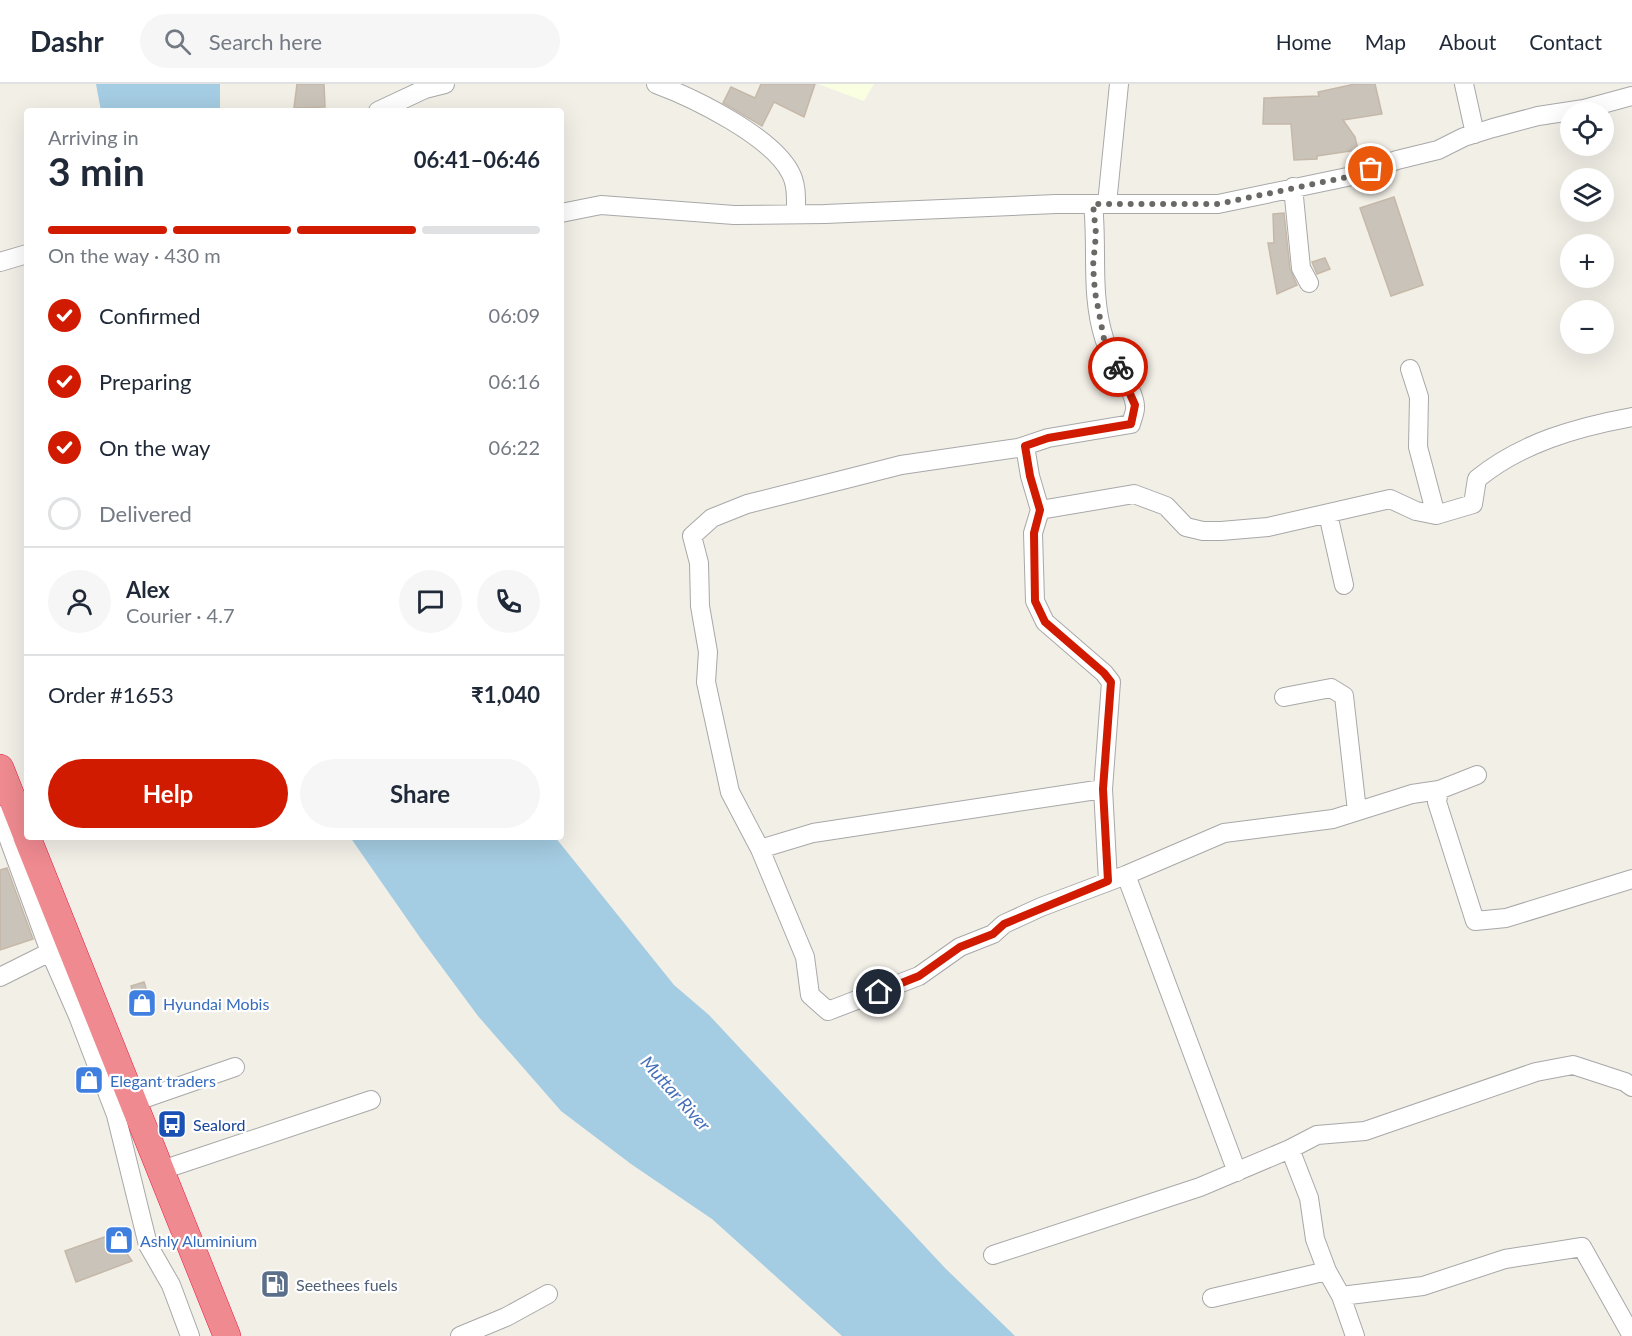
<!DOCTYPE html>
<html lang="en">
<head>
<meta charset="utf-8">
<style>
	:root { --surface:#fff; --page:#f6f6f7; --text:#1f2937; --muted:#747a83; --line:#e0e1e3; --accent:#d11b00 }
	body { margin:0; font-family:Lato,sans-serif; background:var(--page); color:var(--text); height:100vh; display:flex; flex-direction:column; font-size:22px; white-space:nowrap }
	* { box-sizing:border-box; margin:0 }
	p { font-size:20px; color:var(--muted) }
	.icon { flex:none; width:33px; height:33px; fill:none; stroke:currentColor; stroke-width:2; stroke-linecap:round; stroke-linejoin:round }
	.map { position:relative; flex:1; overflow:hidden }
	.panel { position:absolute; left:24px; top:24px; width:540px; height:732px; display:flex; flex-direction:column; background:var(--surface); border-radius:6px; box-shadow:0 6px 24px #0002 }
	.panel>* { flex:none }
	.fabs { position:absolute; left:1560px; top:18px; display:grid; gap:12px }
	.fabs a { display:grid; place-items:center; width:54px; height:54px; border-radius:50%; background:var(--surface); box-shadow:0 6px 24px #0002; font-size:30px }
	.pin { position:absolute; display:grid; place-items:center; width:51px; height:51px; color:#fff; margin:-26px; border:3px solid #fff; border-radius:50%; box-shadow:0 2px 6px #0007 }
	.courier { position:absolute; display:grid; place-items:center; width:60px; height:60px; margin:-30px; border:4px solid #d11b00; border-radius:50%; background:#fff; color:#222; box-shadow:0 2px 8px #0007 }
	.summary em { font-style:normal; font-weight:700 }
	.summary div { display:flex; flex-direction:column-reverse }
	.summary { display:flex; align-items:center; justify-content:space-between; height:102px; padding:0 24px }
	h1 { font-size:39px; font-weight:700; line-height:45px }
	.bar { display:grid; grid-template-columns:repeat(4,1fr); gap:9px 6px; align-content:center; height:72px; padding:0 24px }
	.bar i { height:8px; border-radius:4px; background:var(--line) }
	.bar .on { background:var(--accent) }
	.bar p { grid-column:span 4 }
	.line { display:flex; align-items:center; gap:15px; padding:0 24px; border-top:2px solid var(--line) }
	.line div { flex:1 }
	.round { display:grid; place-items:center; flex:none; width:63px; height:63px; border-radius:32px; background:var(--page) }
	ol { padding:0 24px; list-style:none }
	li { display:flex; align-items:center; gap:18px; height:66px }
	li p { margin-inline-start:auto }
	li .icon { padding:6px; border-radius:50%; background:var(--accent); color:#fff; stroke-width:4 }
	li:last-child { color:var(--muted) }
	li i { width:33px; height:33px; border:3px solid var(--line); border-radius:50% }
	.cta { display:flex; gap:12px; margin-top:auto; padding:12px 24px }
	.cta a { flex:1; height:69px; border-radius:36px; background:var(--accent); color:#fff; font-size:24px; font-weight:700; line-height:69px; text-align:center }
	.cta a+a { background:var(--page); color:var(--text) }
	header { display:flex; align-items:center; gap:36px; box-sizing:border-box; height:84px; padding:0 30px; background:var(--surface); border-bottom:2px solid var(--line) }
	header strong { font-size:28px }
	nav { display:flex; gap:33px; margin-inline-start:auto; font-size:21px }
	.search { width:420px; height:54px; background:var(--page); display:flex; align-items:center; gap:15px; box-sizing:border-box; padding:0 21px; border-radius:33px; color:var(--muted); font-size:22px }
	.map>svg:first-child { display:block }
</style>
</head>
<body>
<header>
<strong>Dashr</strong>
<div class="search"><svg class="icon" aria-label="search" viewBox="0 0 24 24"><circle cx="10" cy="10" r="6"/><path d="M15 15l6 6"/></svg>Search here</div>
<nav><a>Home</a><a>Map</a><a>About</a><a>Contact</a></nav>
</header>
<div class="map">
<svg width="1632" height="1252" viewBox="0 0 1632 1252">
	<rect width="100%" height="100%" fill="#f2efe7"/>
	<path fill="#fbffe2" d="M818,0H874L864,17Z"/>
	<path fill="#a4cce2" d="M96,0H220V27H101Z
		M350,753H555L674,901L709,931L945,1184L1015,1252H842L712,1135L631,1080L561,1027L478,932L421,855Z"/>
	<path fill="#cac3b9" stroke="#c5b8a8" stroke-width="1.5" d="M297,0H324L325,23L294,24Z
		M761,0H815L804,33L774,18L762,42L723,19L731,3L755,14Z
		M1355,0H1375L1382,30L1343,36L1355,53L1358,66L1317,72V75L1294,76L1291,40H1263L1264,14L1319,12L1318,8Z
		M1394,113L1423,201L1391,212L1360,124Z
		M1284,129L1290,185L1297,201L1277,210L1268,159H1274L1273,130Z
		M1325,174L1330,185L1317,190L1312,178Z
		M7,784L33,855L0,866V786Z
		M144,898L153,926L139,931L131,902Z
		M113,1150L132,1177L76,1198L65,1167Z"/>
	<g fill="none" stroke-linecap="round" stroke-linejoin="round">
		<g stroke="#a8a8a8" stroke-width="20">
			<path id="minor" d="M656,0C694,14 771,52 790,88C797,100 796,115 796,129
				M1464,0L1475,50
				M378,27L425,5L445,0
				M1293,103L1301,184L1309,199
				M1093,120C1098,165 1090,209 1104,254C1110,273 1134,304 1135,322C1136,327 1132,335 1131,340L1048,354L1018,364L901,381L854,393L747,420L712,434L692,452L699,479L700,522L708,568L706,598L730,708L760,765L805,873L810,911L828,927L919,892L960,863L993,850L1004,840L1041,823L1126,791L1224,749L1333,735L1412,710L1439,706
				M1107,120L1119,0
				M561,129L601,121L734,131L825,130L1056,120H1218L1352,92L1397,76L1438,66L1464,53L1493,44L1538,32L1584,25L1632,12
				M0,178L27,170
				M1410,285L1419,313L1418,363L1436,431
				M1025,362L1030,392L1040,426L1033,449L1035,517L1045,538L1104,589L1111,598L1103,705L1108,797
				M1040,426L1134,410L1166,422L1186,443L1203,447H1221L1268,443L1390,415L1416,427L1436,431L1473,420L1477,395C1521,359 1577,343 1632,333
				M1328,430L1344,501
				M1284,613L1331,604L1344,612L1357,727
				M1477,691L1439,706L1437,718L1475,837L1506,834L1632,795
				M0,731L50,868L78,932L116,1031L148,1161L171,1201L190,1252
				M760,765L813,749L1103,705
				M1126,791L1237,1088
				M0,893L50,868
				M134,1018L235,983
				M162,1086L371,1016
				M993,1171L1200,1103L1290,1065
				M1341,1212L1423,1202L1505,1175L1582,1163L1632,1252
				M1212,1214L1327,1187
				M460,1252L506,1233L548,1210
				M1355,1252L1341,1212L1327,1187L1315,1155L1309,1114L1290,1065L1317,1051L1365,1047L1536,988L1573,981L1625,998L1632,1003"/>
		</g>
		<g stroke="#e81b47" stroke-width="28">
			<path id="highway" d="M0,684L27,752
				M27,753L227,1252"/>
		</g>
		<use href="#minor" stroke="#fff" stroke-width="18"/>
		<use href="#highway" stroke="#ee8a90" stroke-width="27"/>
	</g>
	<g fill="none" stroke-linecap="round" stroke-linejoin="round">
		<path stroke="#6a6966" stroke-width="6" stroke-dasharray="0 10.8" d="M1118,283L1104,255L1095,208L1093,182L1096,150L1093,120H1218L1352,92L1371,85"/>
		<path stroke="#d11b00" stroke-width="8" d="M879,908L919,892L960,863L993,850L1004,840L1108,797L1103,705L1111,598L1104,589L1045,538L1035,517L1034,449L1040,426L1030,392L1025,362L1048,354L1131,340L1135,321L1118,283"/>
	</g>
	<defs>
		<g id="shop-square" transform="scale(1.5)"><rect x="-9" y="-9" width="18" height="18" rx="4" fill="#3f7fe0" stroke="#fff"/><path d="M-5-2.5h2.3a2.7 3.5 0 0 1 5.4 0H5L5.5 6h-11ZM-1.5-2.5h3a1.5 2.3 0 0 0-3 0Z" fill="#fff"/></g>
		<g id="bus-square" transform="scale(1.5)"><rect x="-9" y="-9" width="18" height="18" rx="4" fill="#1a4fb4" stroke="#fff"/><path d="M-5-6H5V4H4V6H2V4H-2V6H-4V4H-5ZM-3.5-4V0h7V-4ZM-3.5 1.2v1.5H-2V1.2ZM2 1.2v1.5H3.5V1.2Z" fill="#fff"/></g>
		<g id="fuel-square" transform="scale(1.5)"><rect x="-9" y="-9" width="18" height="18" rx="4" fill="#5c6f8a" stroke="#fff"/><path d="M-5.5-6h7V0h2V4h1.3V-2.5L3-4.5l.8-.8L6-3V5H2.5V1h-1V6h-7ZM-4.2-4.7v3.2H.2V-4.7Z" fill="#fff"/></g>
	</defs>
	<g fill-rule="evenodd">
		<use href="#shop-square" x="142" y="919"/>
		<use href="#shop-square" x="89" y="996"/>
		<use href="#bus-square" x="172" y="1040"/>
		<use href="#shop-square" x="119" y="1156"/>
		<use href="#fuel-square" x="275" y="1200"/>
	</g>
	<g text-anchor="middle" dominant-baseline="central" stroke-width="4.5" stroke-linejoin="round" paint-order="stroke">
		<g font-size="16" fill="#366cbe" stroke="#fff" text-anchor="start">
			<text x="163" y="919">Hyundai Mobis</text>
			<text x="110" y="996">Elegant traders</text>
			<text x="140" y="1156">Ashly Aluminium</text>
		</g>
		<g font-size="16" fill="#164399" stroke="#fff" text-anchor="start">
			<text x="193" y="1040">Sealord</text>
		</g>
		<g font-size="16" fill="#4e5e75" stroke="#fff" text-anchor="start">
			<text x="296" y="1200">Seethees fuels</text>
		</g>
		<g font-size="18" font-style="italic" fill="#4570b8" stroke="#fff">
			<text transform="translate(676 1009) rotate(48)">Muttar River</text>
		</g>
	</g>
</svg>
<div class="fabs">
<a><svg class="icon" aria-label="locate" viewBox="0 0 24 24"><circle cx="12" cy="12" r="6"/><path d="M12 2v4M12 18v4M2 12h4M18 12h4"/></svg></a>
<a><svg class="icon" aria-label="layers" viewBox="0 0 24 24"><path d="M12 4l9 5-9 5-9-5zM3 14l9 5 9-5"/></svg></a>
<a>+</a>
<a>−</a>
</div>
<div class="pin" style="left:1371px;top:85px;background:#ea580c"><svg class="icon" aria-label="bag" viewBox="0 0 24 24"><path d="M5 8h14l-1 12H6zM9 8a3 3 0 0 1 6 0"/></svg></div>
<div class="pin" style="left:879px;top:908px;background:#1f2937"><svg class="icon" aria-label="home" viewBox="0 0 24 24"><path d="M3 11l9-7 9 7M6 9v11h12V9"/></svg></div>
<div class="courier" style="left:1118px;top:283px"><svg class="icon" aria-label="bike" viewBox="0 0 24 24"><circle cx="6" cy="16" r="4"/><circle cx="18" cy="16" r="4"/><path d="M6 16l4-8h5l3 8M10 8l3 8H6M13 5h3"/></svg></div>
<section class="panel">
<div class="summary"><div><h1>3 min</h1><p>Arriving in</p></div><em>06:41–06:46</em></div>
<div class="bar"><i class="on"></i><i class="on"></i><i class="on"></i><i></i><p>On the way · 430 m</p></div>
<ol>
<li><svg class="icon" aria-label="check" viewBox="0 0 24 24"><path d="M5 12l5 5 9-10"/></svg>Confirmed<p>06:09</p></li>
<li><svg class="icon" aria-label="check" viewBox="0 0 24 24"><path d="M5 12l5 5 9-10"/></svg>Preparing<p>06:16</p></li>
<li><svg class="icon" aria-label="check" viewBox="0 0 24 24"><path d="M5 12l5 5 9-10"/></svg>On the way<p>06:22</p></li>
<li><i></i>Delivered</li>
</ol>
<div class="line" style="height:108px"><a class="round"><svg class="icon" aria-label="person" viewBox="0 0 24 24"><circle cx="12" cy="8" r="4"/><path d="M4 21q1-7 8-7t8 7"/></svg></a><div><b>Alex</b><p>Courier · 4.7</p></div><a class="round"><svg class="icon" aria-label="chat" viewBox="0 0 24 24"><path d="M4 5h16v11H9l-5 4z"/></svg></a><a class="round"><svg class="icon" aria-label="phone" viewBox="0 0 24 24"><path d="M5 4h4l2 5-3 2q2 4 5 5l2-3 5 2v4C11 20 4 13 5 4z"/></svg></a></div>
<div class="line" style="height:78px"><div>Order #1653</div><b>₹1,040</b></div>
<div class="cta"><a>Help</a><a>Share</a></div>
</section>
</div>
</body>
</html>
